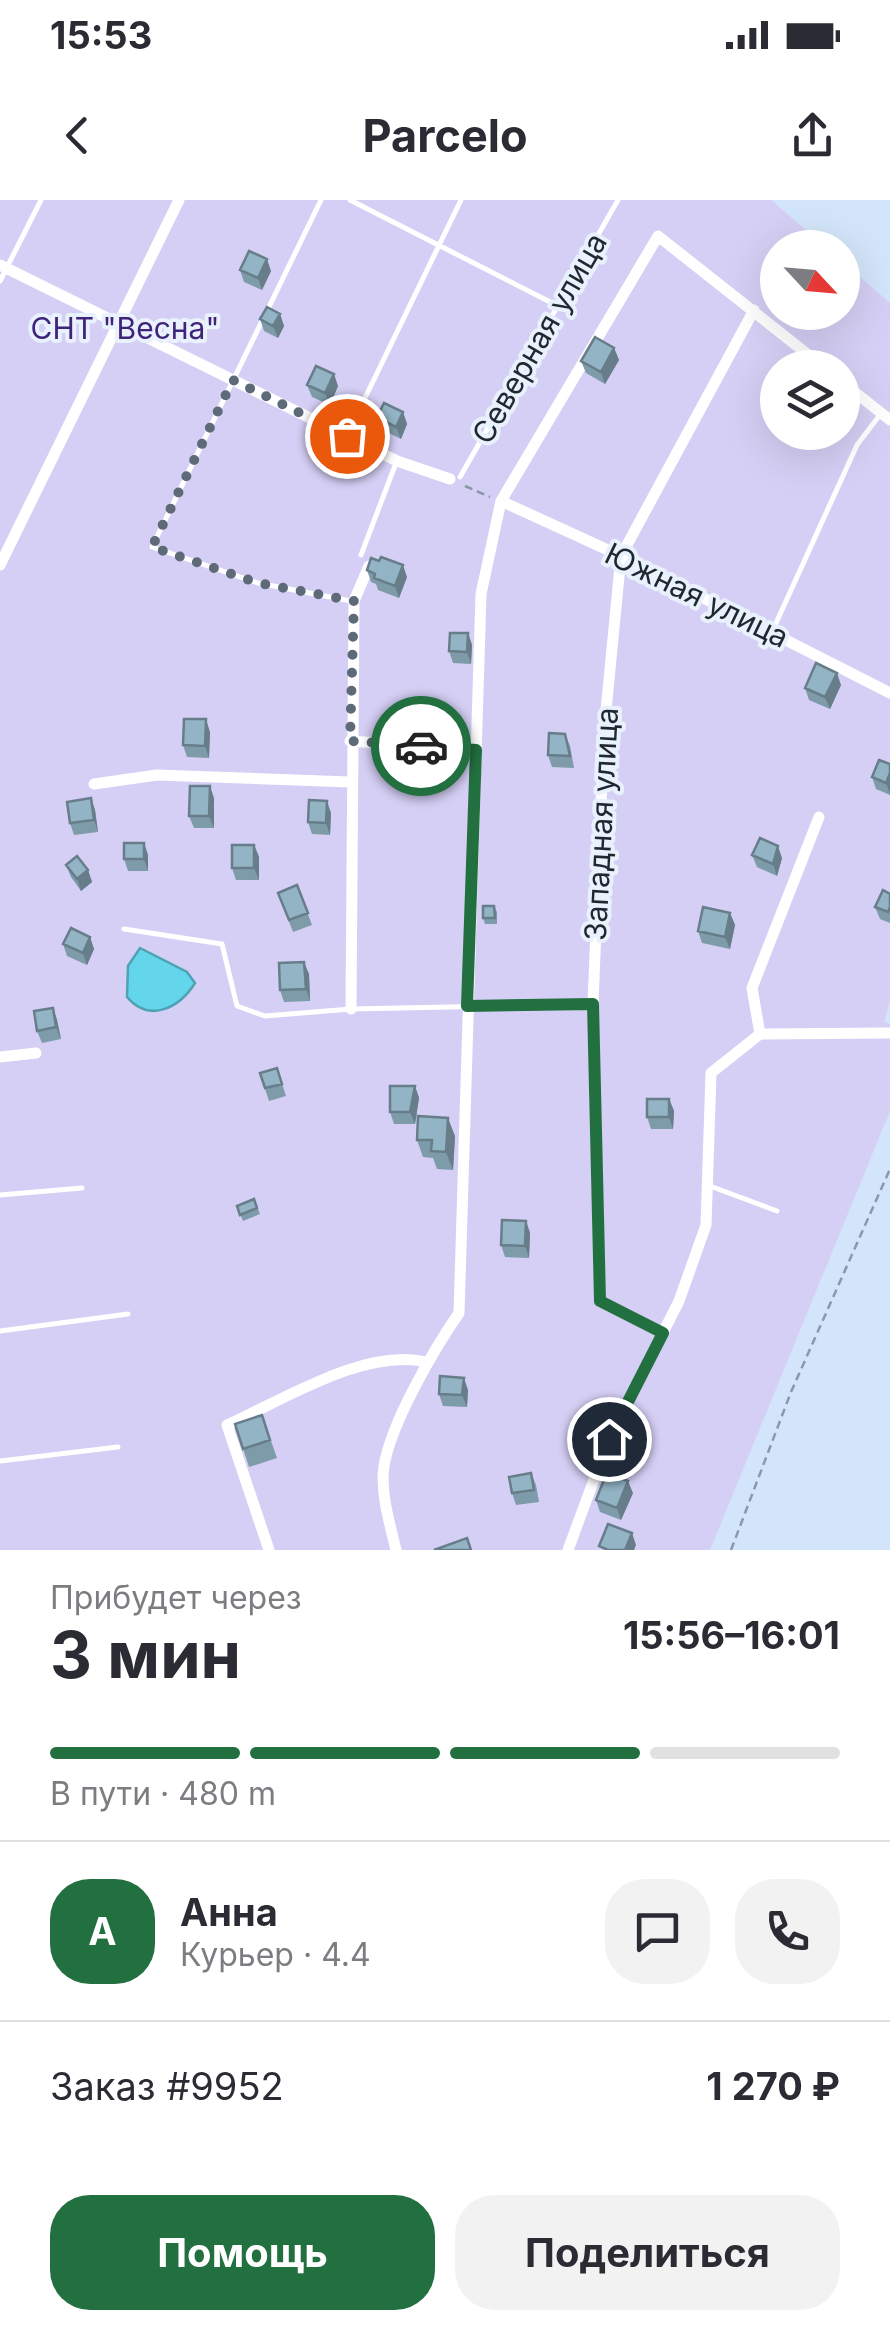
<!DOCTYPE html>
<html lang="ru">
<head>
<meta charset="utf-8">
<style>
	:root { --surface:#fff; --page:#f2f2f3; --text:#2b2b33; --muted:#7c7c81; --line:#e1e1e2; --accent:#226f3f }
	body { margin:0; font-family:Inter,sans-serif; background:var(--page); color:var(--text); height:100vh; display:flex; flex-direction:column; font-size:38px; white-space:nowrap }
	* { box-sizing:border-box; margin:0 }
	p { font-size:32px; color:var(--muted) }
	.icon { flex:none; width:55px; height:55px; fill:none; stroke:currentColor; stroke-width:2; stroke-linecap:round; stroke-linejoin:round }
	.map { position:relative; height:1350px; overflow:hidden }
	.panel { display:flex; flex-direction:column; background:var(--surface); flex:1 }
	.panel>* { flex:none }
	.needle { width:65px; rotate:116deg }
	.buttons { position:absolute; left:760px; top:30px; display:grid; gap:20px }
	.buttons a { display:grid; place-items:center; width:100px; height:100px; border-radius:50%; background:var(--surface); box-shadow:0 10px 40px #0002; font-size:50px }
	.pin { position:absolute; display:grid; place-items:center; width:85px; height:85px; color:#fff; margin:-42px; border:5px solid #fff; border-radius:50%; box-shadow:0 2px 10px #0007 }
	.courier { position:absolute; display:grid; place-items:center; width:100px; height:100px; margin:-50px; border:8px solid #226f3f; border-radius:50%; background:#fff; color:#222; box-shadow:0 2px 12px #0007 }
	.headline em { font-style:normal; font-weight:700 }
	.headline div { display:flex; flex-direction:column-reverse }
	.headline { display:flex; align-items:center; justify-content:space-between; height:170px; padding:0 50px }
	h1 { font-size:65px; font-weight:700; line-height:75px }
	.bar { display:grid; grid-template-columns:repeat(4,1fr); gap:15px 10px; align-content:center; height:120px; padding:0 50px }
	.bar i { height:12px; border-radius:8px; background:var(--line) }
	.bar .selected { background:var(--accent) }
	.bar p { grid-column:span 4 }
	.line { display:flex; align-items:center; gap:25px; padding:0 50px; border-top:2px solid var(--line) }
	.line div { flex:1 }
	.round { display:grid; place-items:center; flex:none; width:105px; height:105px; border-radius:40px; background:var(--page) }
	.primary-button { display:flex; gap:20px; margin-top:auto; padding:20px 50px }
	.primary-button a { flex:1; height:115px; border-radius:40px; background:var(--accent); color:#fff; font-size:40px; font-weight:700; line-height:115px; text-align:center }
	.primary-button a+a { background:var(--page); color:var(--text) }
	.status { display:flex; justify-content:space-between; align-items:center; height:70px; padding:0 50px; background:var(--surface); direction:ltr }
	.status svg { height:28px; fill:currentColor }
	header { display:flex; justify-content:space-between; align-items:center; height:130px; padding:0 50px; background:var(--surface); font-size:45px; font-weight:700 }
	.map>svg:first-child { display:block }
</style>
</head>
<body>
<div class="status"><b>15:53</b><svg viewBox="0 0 49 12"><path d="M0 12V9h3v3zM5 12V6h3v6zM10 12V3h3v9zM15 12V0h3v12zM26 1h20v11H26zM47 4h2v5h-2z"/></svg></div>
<header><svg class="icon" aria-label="back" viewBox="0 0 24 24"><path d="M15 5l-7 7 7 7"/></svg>Parcelo<svg class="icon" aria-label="share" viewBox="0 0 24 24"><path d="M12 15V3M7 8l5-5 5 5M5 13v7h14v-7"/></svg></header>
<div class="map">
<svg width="890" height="1350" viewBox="0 0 890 1350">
	<rect width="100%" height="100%" fill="#d3e5fa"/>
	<path fill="#d5cff5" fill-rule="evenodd" d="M0,0H771L826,47L778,48V112H842L843,62L890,103V801L884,822L890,824V911L710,1350H0ZM778,168H842V232H778Z"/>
	<path fill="#64d6ec" stroke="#4fa2b4" stroke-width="2.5" d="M140,748L187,772L195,783C180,807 150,824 127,797L128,766Z"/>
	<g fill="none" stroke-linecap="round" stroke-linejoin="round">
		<path stroke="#8a98a8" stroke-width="2.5" stroke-dasharray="8 5" stroke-linecap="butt" d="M465,286L490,297
			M731,1350L791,1192L890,969"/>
		<path stroke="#fff" stroke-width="5" d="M350,0L556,105
			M0,81L41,0
			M267,111L321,0
			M262,121L152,347L258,383L351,401
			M348,233L461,0
			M460,277L618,0
			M361,355L396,263
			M772,432L857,245L879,216
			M124,729L222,744L237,806L265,816L351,809L590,804
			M710,986L777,1011
			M0,995L82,988
			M0,1131L128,1114
			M0,1261L118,1247"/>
		<path stroke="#fff" stroke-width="11" d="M0,65L397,261L450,279
			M842,182L890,220
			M501,301L621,356L890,493
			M0,365L179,0
			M350,541L476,550
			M94,584L157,575L350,582
			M351,809L354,401L369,366
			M760,834L752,788L819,617
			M0,857L36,853
			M663,1133L600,1101L593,804L604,531L621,356L754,110
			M269,1350L227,1225C283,1200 366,1147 426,1162
			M396,1350C390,1324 380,1293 384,1266C391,1223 434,1149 459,1113L481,394L501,301L658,36L825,168
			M568,1350L609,1239L679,1101L706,1025L711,873L760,834L890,833"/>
	</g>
	<path fill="#7e9ba9" d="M240,70L271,71L262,90L244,82Z
		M280,114L284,126L278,138L264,131L260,119Z
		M614,148L619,160L605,184L586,173L581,161Z
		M307,185L338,186L330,205L312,197Z
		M403,212L407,224L401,239L381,229L377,217Z
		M367,370L407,377L399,398L378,390L376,384L371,382Z
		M468,433L472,445L471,464L453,463L449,451Z
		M841,485L830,509L809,500L805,488Z
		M210,532L209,558L187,557L183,545Z
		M565,534L570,546L574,568L552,567L548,555Z
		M890,564V595L876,589L872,577Z
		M91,598L95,610L98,632L74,635L70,623Z
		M214,598V628H194L189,616Z
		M331,613L330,635L312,634L308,622Z
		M144,643L148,655V671H128L124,659Z
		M254,645L259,657V680H236L232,668Z
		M752,655L782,658L777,676L757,667Z
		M66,665L88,670L92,682L81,691L71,677Z
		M297,685L312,725L293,732L278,693Z
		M890,694V723L880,719L875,707Z
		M494,706L497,712V724H485L483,718Z
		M730,713L735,725L730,749L702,743L698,731Z
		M90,737L94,749L87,765L67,756L63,744Z
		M309,774L310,801L284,802L280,790Z
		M53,808L57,820L61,839L42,843L37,831Z
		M277,868L286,896L269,901L260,873Z
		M415,886L419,898L415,924H394L390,912Z
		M669,899L674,911L673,929H651L647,917Z
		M455,936L453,970L437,969L433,958L423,957L417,940Z
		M254,999L260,1014L243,1021L237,1006Z
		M526,1021L530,1033L529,1058L505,1057L501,1045Z
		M468,1190L467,1207L443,1206L439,1194Z
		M262,1215L277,1258L249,1267L235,1224Z
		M531,1273L536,1285L539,1302L516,1305L512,1293Z
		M633,1293L621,1320L600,1312L596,1300Z"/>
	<path fill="#677e8a" d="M267,59L271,71L262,90L258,78Z
		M280,114L284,126L278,138L273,126Z
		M614,148L619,160L605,184L601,172Z
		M334,174L338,186L330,205L325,193Z
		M403,212L407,224L401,239L396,227Z
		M403,365L407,377L399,398L395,386Z
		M468,433L472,445L471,464L467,452Z
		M837,473L841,485L830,509L825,497Z
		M206,519L210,532L209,558L205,546Z
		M890,573V594L886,583Z
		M210,586L214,598V628L209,616Z
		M91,598L95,610L98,632L94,620Z
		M327,601L331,613L330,635L326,623Z
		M144,643L148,655V671L144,659Z
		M254,645L259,657V680L254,668Z
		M778,646L782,658L777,676L773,664Z
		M88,670L92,682L81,691L77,679Z
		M730,713L735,725L730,749L725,737Z
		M90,737L94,749L87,765L83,753Z
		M304,762L309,774L310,801L306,789Z
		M53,808L57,820L61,839L56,827Z
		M415,886L419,898L415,924L410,912Z
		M669,899L674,911L673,929L669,917Z
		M448,918L455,936L453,970L446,952Z
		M526,1021L530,1033L529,1058L525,1046Z
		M464,1178L468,1190L467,1207L462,1195Z
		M628,1281L633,1293L621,1320L617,1308Z
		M632,1333L636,1345L634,1350H625Z"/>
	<path fill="#93b4c5" stroke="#677e8a" stroke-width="2.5" d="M249,51L267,59L258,78L240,70Z
		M267,107L280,114L273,126L260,119Z
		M595,137L614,148L601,172L581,161Z
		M316,166L334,174L325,193L307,185Z
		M384,203L403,212L396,227L377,217Z
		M381,357L403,365L395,386L374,378L375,374L367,370L371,358L379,361Z
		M450,433H468L467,452L449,451Z
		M816,463L837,473L825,497L805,488Z
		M184,519H206L205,546L183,545Z
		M549,533L565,534L570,556L548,555Z
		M879,560L890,564V573L886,583L872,577Z
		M190,586H210L209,616H189Z
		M91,598L94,620L70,623L67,602Z
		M309,600L327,601L326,623L308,622Z
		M760,638L778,646L773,664L752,655Z
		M124,643H144V659H124Z
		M232,645H254V668H232Z
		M77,656L88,670L77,679L66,665Z
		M297,685L308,713L289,720L278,693Z
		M883,690L890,694V707L888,712L875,707Z
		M483,706H494L495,718H483Z
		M703,707L730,713L725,737L698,731Z
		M71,728L90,737L83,753L63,744Z
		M304,762L306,789L280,790L279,763Z
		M53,808L56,827L37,831L34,811Z
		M277,868L282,884L265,888L260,873Z
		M390,886H415L410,912H390Z
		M647,899H669V917H647Z
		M418,916L448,918L446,952L431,951L432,940H417Z
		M254,999L257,1008L240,1015L237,1006Z
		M502,1020L526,1021L525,1046L501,1045Z
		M440,1176L464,1178L462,1195L439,1194Z
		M262,1215L270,1240L243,1249L235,1224Z
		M607,1272L628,1281L617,1308L596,1300Z
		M531,1273L534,1290L512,1293L509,1277Z
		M608,1324L632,1333L625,1350H608L599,1346Z
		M467,1338L471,1350H434Z"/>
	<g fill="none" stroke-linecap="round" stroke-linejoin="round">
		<path stroke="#5e6a77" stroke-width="10" stroke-dasharray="0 18" d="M347,236L233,180L152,347L258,383L354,401L350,541L421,546"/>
		<path stroke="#226f3f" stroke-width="12" d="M421,546L476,550L467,806L593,804L600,1101L663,1133L609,1239"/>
	</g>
	<g text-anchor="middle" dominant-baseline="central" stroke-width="8" stroke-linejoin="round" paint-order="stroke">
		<g font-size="30" fill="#3f2479" stroke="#e8f1fc">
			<text x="125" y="128">СНТ "Весна"</text>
		</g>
		<g font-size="30" fill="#1f2731" stroke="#e8f1fc">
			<text transform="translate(539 138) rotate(-60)">Северная улица</text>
			<text transform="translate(697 395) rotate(26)">Южная улица</text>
			<text transform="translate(601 624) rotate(-87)">Западная улица</text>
		</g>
	</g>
</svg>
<div class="buttons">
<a><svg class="needle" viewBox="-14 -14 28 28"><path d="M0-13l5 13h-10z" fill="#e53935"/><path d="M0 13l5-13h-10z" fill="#7c7c81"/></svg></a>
<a><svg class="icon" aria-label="layers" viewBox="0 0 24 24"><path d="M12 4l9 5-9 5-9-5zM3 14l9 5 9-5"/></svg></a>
</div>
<div class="pin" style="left:347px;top:236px;background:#ea580c"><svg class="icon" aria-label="bag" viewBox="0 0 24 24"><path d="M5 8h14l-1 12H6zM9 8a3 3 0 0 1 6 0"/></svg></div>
<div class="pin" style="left:609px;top:1239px;background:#1f2937"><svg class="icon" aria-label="home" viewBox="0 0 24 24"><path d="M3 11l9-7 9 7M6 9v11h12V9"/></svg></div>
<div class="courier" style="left:421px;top:546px"><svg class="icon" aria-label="car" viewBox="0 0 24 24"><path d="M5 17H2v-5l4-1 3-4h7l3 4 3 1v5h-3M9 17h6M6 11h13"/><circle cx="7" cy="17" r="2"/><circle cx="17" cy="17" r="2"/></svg></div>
</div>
<section class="panel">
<div class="headline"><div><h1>3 мин</h1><p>Прибудет через</p></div><em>15:56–16:01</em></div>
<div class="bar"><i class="selected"></i><i class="selected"></i><i class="selected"></i><i></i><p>В пути · 480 m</p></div>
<div class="line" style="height:180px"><b class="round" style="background:var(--accent);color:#fff">А</b><div><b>Анна</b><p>Курьер · 4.4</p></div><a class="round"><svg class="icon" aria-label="chat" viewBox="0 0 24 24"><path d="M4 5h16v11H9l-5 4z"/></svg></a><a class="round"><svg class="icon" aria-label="phone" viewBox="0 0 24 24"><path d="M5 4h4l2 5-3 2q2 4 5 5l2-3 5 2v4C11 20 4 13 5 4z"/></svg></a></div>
<div class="line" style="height:130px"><div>Заказ #9952</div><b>1 270 ₽</b></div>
<div class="primary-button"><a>Помощь</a><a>Поделиться</a></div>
</section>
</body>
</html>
